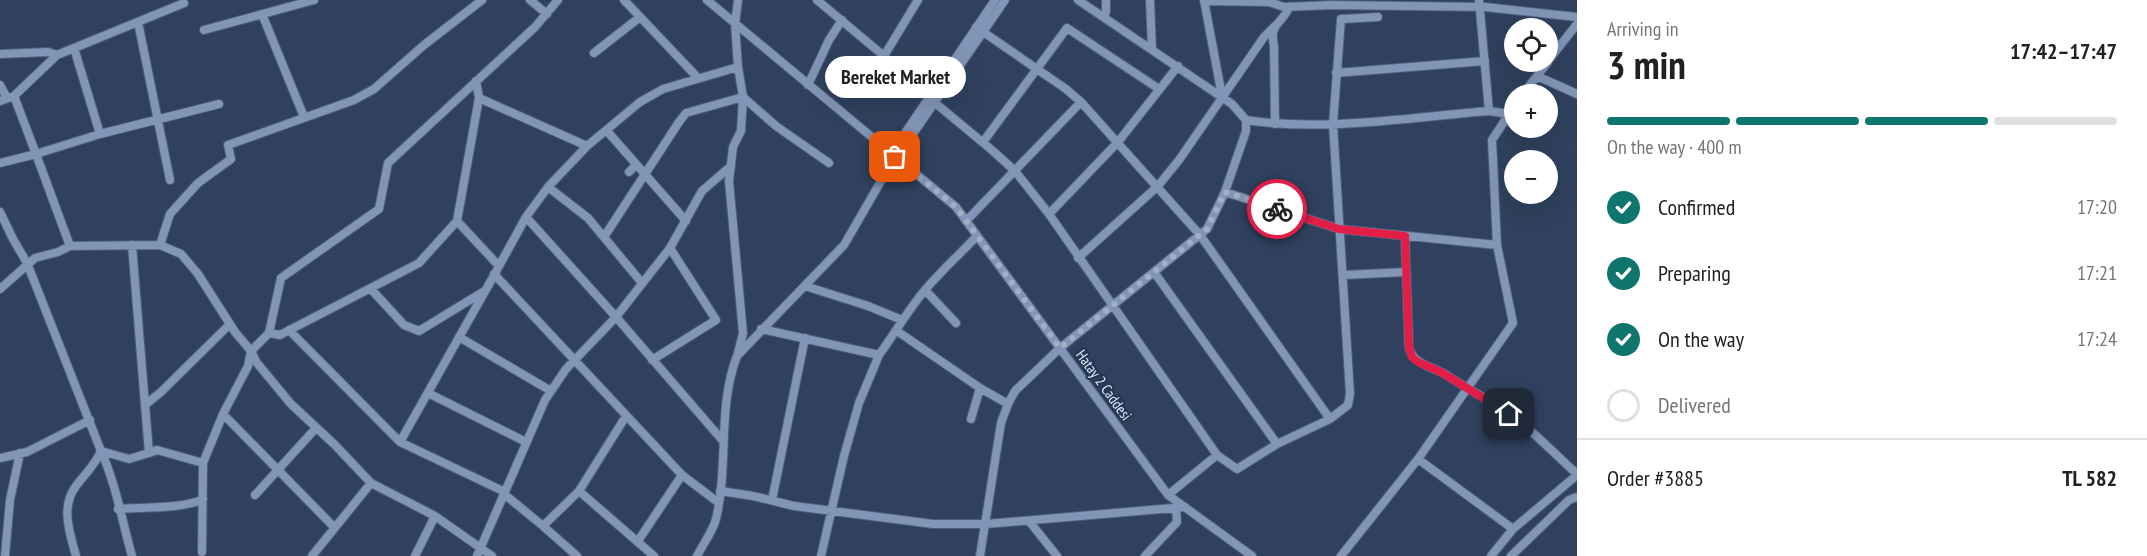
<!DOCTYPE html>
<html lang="en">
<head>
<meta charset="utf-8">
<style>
	:root { --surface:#fff; --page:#f6f6f6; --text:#202124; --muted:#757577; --line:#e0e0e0; --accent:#0f766e }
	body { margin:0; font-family:"PT Sans Narrow",sans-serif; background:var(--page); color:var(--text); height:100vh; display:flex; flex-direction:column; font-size:22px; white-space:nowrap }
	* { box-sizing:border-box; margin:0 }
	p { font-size:20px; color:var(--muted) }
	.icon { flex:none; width:33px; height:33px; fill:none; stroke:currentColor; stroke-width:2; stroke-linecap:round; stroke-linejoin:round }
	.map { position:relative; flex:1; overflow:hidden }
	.sheet { display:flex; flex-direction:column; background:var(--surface); width:570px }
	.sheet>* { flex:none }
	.buttons { position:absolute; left:1504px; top:18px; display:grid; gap:12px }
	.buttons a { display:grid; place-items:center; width:54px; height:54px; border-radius:50%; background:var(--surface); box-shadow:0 6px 24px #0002; font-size:30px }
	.pin { position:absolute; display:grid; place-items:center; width:51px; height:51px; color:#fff; margin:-26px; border-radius:12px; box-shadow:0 3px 9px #0006 }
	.courier { position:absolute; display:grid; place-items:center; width:60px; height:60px; margin:-30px; border:4px solid #e11d48; border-radius:50%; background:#fff; color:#222; box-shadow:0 2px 8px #0007 }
	.bubble { position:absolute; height:42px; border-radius:21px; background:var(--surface); box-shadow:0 6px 24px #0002; font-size:20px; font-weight:700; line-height:42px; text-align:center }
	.headline em { font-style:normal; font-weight:700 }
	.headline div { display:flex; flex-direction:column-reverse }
	.headline { display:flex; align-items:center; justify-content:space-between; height:102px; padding:0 30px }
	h1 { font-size:39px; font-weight:700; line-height:45px }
	.bar { display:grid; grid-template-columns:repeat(4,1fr); gap:9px 6px; align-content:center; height:72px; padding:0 30px }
	.bar i { height:8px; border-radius:4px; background:var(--line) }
	.bar .active { background:var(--accent) }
	.bar p { grid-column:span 4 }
	.line { display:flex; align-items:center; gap:15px; padding:0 30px; border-top:2px solid var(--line) }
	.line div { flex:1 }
	ol { padding:0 30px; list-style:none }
	li { display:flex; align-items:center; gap:18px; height:66px }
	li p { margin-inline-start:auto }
	li .icon { padding:6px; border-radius:50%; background:var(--accent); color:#fff; stroke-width:4 }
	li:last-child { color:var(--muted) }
	li i { width:33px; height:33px; border:3px solid var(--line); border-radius:50% }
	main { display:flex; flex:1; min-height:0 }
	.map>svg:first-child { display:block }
</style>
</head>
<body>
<main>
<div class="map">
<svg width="1577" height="556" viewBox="0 0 1577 556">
	<rect width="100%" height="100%" fill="#2f415e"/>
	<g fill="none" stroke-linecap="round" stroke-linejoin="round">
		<g stroke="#4f5e77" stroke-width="10">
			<path id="minor" d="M530,0L547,14
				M624,0L698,78
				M707,0L956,207L1168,495L1252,556
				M817,0L884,56L934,102L993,151L1015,171L1049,214L1217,455
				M1150,0L1152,49
				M1204,0L1222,96
				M1479,0L1489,111
				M1204,1L1269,2L1270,0
				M1269,2L1284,7L1332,5L1485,7L1577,17
				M262,14L304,117
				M1104,17L1106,12V0
				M138,22L170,180
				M204,30L314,0
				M74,48L100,134
				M594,53L640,17
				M0,54L48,52L57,55
				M884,56L918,0
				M1548,61L1577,24
				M1336,73L1485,61
				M1537,76L1577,94
				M476,81L479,98L587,146
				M0,85L7,98
				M808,85L829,40L842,20
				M1523,94L1548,62
				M0,101L14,96L57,55L184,3
				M1081,102L1200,235L1330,419
				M1246,120C1322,132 1412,117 1489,111L1509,114
				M1275,124L1274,46C1269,22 1282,25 1289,7
				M607,131L686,221
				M983,142L1067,28L1159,89
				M896,153L899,142L995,0
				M0,163L36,154L14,96
				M629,172L636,165
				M548,187L588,218L642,283
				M1225,192L1339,229L1497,245
				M0,212L13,239L27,263L101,451C95,465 85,474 76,486C60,507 70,534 76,556
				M1049,214L1118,142L1178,66
				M526,217L616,317L723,441
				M457,221L479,98
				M966,221L1081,102L1066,89L976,27
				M1405,236L1409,347C1413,366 1434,366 1448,376C1471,391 1497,404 1519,421C1539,437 1558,457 1577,474
				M604,237L679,122L686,113L743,97L776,126L829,163
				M132,245L145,405L161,392L230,324
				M160,245L170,214L198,183L231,159L228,145L354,100L374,89L424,45L482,0
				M70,246L36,154L100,134L219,104
				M1078,258L1158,186L1179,160L1264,37L1276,25
				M1154,272L1277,444
				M494,274L682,475L719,503
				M1344,275L1406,272
				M805,286L868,306L902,320
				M0,289L35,258L58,252L70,246L160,245L181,254L198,274L235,332L251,351L257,363L291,404L335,445L371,483L435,516L492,556
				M371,289L404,325L419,331L483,292
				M925,290L956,323
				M761,329L879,355C895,333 908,310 925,290C941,271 960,254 977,236
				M289,330L400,442L505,492
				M897,331L980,388L1008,404
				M269,333L280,335L419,263L457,221L499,266L526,217L548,187L587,146L640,102L663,89L738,67
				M459,337L551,391
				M738,353L743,333L729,181L733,147L741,131L743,97L738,67L735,24L738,0
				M652,360L716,320L670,248
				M428,393L526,442
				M145,405L149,453L157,450L203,463
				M971,419L980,388
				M400,442L497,270
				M101,451C116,484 122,521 132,556
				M101,451L129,459L149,453
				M0,458L27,452L90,420
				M1418,459L1513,529
				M579,491L654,556
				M720,491L753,496L794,506L933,524H986L1185,507
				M504,494L543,526L579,491L626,416
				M255,495L316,428
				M1168,495L1217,455L1237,469L1277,444L1330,419L1348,405L1350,394L1333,124L1341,19L1378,17
				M772,500L805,338
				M118,509C139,507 185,509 203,499
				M1029,521L1057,556
				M543,526L577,556
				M334,527L223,414L248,366L251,351L269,333L281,278L379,209L388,163L535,27L558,0
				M638,541L682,475
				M202,552L203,463L223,414
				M5,556L10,500L20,453
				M312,556L371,483
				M415,556L435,516
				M477,556L545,400L566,369L616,317L670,248L702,191L731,166
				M697,556C703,544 713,531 716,519C729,465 717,408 737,356L844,245L895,157L906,144L1005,0
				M821,556L844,456L859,403L879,355
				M980,556L1001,423L1008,404L1015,391L1060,348L1207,229L1225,192L1246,131V120L1232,104L1078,0
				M1145,556L1177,522L1176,508
				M1341,556L1418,459L1513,323L1497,245L1492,140L1515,105
				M1491,556L1513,529L1577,475
				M1511,556L1569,500L1577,497"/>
		</g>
		<use href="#minor" stroke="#8195b7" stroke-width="8"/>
	</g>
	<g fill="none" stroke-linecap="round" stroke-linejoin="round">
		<path stroke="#a1b0c5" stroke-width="6" stroke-dasharray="0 10.8" d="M895,157L956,207L1060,348L1207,229L1225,192L1277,209"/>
		<path stroke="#e11d48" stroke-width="8" d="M1277,209L1339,229L1405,236L1409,347L1412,357L1418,362L1441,372L1509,414"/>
	</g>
	<g text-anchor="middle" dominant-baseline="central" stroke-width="4.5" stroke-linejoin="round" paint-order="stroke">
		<g font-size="15" fill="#dfebfd" stroke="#253653">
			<text transform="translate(1104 385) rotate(54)">Hatay 2 Caddesi</text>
		</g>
	</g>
</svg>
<div class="buttons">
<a><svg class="icon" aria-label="locate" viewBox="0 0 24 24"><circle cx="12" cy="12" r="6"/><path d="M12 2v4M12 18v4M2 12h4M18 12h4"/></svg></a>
<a>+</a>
<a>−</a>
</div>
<div class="pin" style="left:895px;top:157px;background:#ea580c"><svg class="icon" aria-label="bag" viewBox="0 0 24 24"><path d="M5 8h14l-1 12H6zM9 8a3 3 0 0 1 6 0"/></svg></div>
<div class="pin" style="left:1509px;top:414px;background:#1f2937"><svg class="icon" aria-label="home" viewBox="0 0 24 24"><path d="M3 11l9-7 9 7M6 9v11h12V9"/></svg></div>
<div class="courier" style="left:1277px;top:209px"><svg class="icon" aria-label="bike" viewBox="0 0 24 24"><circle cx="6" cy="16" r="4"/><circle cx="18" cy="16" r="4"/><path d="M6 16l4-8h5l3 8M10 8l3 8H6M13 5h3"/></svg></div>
<div class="bubble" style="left:825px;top:56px;width:141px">Bereket Market</div>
</div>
<section class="sheet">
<div class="headline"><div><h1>3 min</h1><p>Arriving in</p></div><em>17:42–17:47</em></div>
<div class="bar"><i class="active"></i><i class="active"></i><i class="active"></i><i></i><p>On the way · 400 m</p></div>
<ol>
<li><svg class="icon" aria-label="check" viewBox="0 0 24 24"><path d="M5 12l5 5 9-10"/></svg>Confirmed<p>17:20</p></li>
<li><svg class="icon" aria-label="check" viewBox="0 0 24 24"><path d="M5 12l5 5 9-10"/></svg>Preparing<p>17:21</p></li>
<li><svg class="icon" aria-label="check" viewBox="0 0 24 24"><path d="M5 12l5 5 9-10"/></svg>On the way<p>17:24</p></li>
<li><i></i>Delivered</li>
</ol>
<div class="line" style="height:78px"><div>Order #3885</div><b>TL 582</b></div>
</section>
</main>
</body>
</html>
